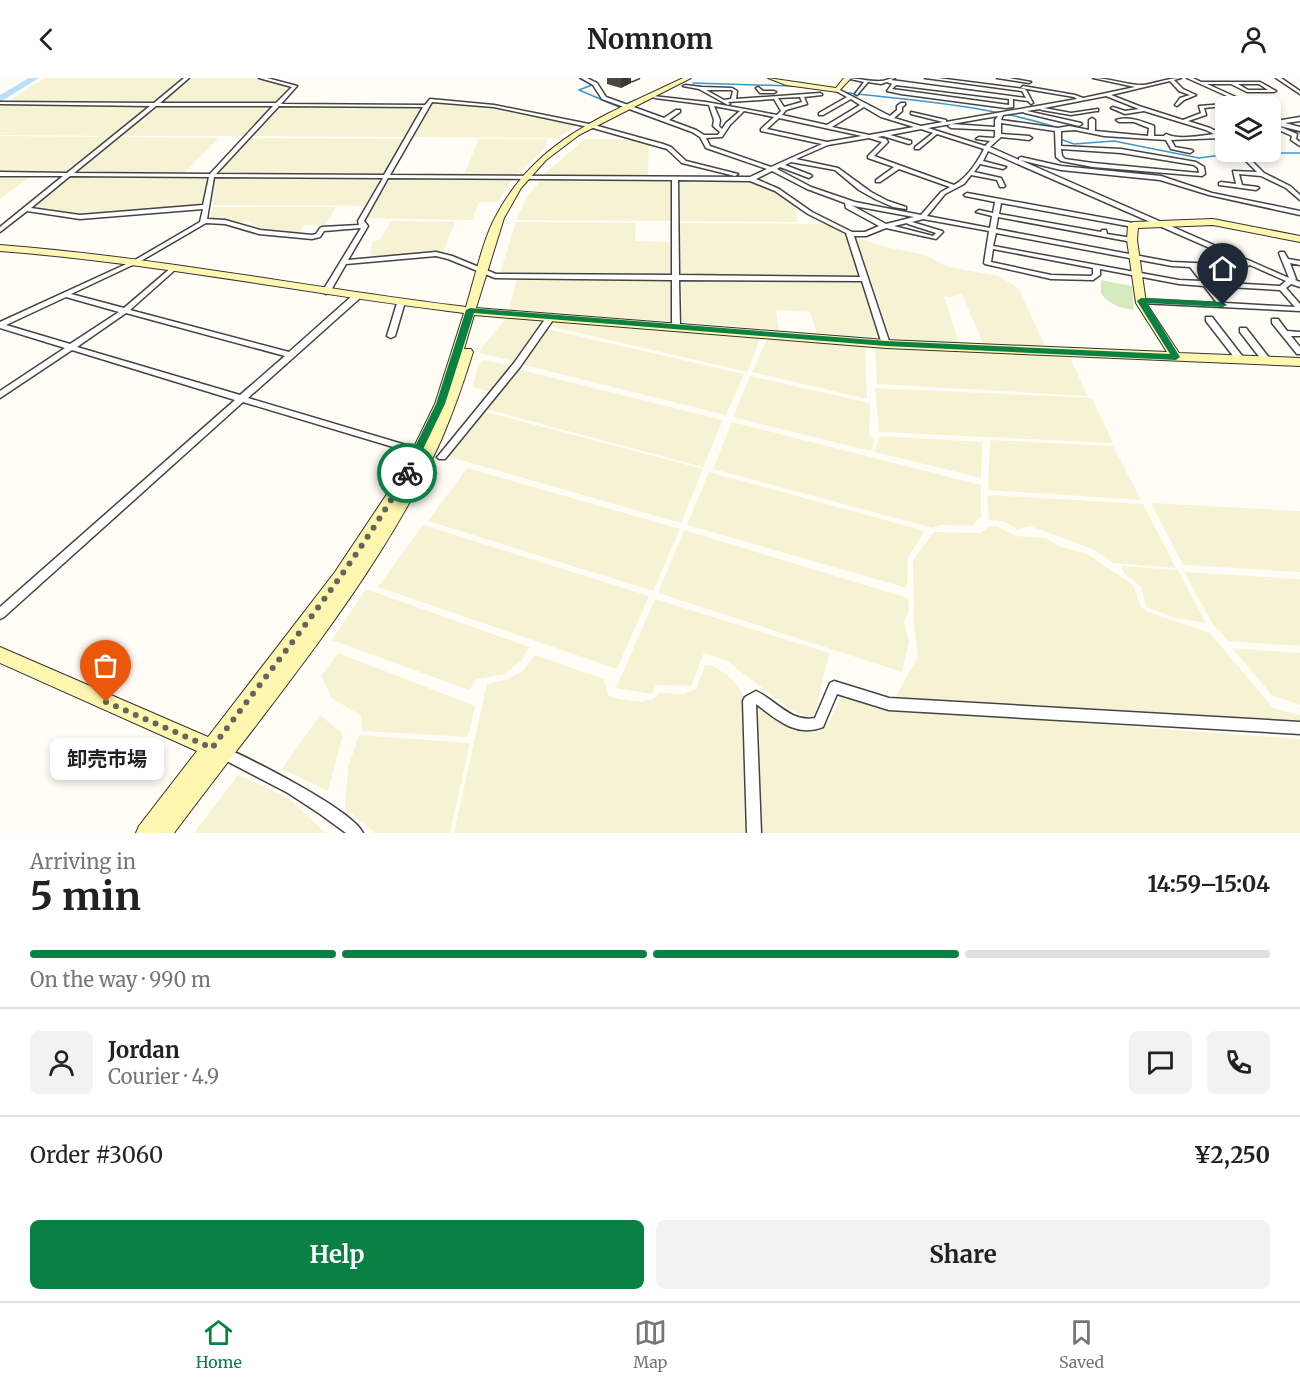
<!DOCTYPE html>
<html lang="en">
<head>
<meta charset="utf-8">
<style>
	:root { --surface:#fff; --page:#f2f2f2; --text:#222; --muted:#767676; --line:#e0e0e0; --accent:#0b8043 }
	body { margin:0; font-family:Merriweather,"Noto Sans JP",serif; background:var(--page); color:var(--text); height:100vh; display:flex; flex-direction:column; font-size:22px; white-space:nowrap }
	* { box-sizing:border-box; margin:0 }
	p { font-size:20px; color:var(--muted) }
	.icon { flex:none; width:33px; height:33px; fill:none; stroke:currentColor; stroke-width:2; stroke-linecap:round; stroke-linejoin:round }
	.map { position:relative; height:755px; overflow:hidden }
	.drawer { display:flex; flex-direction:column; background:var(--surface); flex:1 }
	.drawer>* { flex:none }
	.controls { position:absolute; left:1215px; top:18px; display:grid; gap:12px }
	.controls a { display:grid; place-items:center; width:66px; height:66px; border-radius:9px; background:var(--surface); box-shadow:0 3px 9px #0003; font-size:30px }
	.pin { position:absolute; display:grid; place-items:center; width:51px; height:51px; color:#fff; margin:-62px -26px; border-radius:50% 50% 50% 0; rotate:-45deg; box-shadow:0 0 6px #0007 }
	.pin .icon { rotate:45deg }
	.courier { position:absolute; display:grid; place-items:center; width:60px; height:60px; margin:-30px; border:4px solid #0b8043; border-radius:50%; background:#fff; color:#222; box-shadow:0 2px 8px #0007 }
	.bubble { position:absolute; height:42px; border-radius:9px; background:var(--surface); box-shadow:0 3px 9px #0003; font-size:20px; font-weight:700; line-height:42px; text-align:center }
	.headline em { font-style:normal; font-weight:700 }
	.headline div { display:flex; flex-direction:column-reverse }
	.headline { display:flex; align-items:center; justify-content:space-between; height:102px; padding:0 30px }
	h1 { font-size:39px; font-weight:700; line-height:45px }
	.bar { display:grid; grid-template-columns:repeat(4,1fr); gap:9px 6px; align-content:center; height:72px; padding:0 30px }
	.bar i { height:8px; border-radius:4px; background:var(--line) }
	.bar .selected { background:var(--accent) }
	.bar p { grid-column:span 4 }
	.line { display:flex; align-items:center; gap:15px; padding:0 30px; border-top:2px solid var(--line) }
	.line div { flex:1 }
	.round { display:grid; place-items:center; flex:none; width:63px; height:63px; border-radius:9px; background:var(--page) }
	.action { display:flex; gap:12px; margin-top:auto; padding:12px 30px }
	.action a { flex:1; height:69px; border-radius:9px; background:var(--accent); color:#fff; font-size:24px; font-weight:700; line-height:69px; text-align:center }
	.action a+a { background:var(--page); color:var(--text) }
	header { display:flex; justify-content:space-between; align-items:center; height:78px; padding:0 30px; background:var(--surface); font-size:27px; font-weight:700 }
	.dock { display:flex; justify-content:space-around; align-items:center; height:84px; border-top:2px solid var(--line); background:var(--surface); font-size:16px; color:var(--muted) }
	.dock a { display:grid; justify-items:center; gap:3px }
	.dock .selected { color:var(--accent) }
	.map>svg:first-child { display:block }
</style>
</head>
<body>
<header><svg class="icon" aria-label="back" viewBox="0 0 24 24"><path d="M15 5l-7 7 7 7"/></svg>Nomnom<svg class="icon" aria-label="person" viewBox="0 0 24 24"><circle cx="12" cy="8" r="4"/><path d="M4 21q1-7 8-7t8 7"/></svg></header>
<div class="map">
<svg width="1300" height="755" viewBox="0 0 1300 755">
	<rect width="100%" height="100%" fill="#fffdf5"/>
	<path fill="#f6f3d4" d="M45,0H183L153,25L7,24Z
		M192,0H252L292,7L276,26L161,25Z
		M433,23L494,29L577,47L558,60L411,59Z
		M4,27H149L112,58L0,57V29Z
		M158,27L273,28L244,58H121Z
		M278,29H423L404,59L250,58Z
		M0,58L109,59L65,94H0Z
		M119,59L219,60L184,95L76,94Z
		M250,60L405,61L384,96L216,95Z
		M479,61H547L546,69L517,97L464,96Z
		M585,61L634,62L649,66L648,98L543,97Z
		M0,97H32L0,121Z
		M72,97L208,98L202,126L80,136L32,128Z
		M215,98L381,100L364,128L212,127Z
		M388,100H508L512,102L498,124H479L472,142L365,140Z
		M542,101L672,103V143L516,142L527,119Z
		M690,101L747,102L765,108L795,127L798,144L678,143V104Z
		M213,129H336L324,148L304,147L299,155L260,152L250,148L252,143L236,144L210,141Z
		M391,143L455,144L443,174L424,173L373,180L370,174L373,163L380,162Z
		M516,144L636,145L635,163L671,164L672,197L500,195Z
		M679,145L828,146L847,156L860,198L680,196Z
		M856,159L886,169L925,177L949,189L999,198L1019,211L1046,270L983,266L962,216L950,219L944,218L959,265L891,261Z
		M517,200L672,202V244L509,231Z
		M681,202L863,203L880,260L817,255L810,234L776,232L779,252L682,244Z
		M507,240L547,243L517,284L479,275L482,269Z
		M555,244L754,259L760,261L747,294L549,248Z
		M547,251L744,296L726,337L520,286Z
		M767,261L865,268L867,321L752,294Z
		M875,270L1069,278L1088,318L877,306Z
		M484,282L512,288L491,314L473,309L478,287Z
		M517,291L723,342L703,389L486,331Z
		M750,298L870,325L869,357L875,361L871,373L733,339Z
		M875,310L1092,320L1113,365L879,354Z
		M482,333L703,391L681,445L447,378Z
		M732,344L981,407V439L971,448L940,447L933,450L713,391Z
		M879,358L982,364L981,400L875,374Z
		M990,362L1113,368L1141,422L988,412Z
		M467,390L680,451L653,513L428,443Z
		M709,394L925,453L908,479L907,510L687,447Z
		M990,417L1143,426L1176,490L1113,485L1095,472L1030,448L1017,451L1003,443L989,442L987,420Z
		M1151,425L1300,433V494L1183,487Z
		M423,447L649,518L617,591L378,509Z
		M996,448L1016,458L1046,460L1059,468L1087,476L1133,507L1141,529L1148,534L1210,555L1273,630L1300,637V647L895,620L918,579L914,545L913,482L934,454L980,455L989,449Z
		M684,452L908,520L909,533L904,544L909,564L902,594L658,515Z
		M1121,488L1178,492L1206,545L1175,540L1146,529L1141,509L1124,495Z
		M1184,494L1300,501V568L1228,563L1212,545Z
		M366,511L529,569L522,582L505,596L477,601L469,612L332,562Z
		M655,521L829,575L814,639L810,640L791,632L727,583L704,575L691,608L656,607L652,616L616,610Z
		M1232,570L1300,575V627L1272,617Z
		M338,575L475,628L468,659L363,653L361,638L332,620L321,598Z
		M535,577L604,601L608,617L619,621L641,624L653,621L660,615L684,616L696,611L705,587L714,588L732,601L742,615L745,755H454L487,606L508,601L524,592Z
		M840,618L891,631L1300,661V755H762L753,631L757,627L794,651L816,655L829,644L835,633Z
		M320,637L343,656L328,713L282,691Z
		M359,657L470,665L450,755H375L345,730L348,689Z
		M238,697L288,720L326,755H194Z"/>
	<path fill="#d5ebbd" d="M1101,202L1132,208L1134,232C1120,230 1111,227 1101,216Z"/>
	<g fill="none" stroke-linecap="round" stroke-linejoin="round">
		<path stroke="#3f96cf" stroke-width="1.5" d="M579,0L592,7L579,12L619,29L635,22
			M693,5L792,8
			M841,14C915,23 990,27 1061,51
			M1300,48L1295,50L1300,55
			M1060,61L1074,66L1114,63L1199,80L1236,75H1300"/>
		<path fill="#b9e0f7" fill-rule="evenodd" d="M29,0H39L0,24V17Z"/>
		<g stroke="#444" stroke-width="3">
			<path id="street" d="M184,0H189L160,25H276L292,9L259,0H267L297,8L281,26L425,27L430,21L494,27L594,47L663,66L671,69L686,83L738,96L735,98L682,85L667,71L593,50L494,29L432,24L390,97L750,99L767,91L706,70L700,59L692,54L602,21L593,7L581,0H587L597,5L606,19L664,40L676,32H680V34L669,42L696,52L704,57H718L720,54L713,48L714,42L709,27L655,20L653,19V18L706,24L777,37L781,33L774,21L728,24L730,26L728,27L699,11L683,8L685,7L702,9L732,10L737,13L736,21L820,15L822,16V17L804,19L807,26L786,32L782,37L827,47L860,27L851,21L823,37H819V35L847,19L836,13V12L838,11L890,38L897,32V28L901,25H905V27L902,29V33L894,40L921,48L943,44L911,36V34L946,42V44L1077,21L1074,19L1021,10L1023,8L1075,17L1083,20L1135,9L1093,0C1109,0 1130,8 1144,7C1157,5 1168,0 1181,0L1174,2L1183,11L1196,17L1184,22L1177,28L1175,27L1180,20L1190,17L1179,13L1170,3L1111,17L1139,28L1183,42L1201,35L1199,28L1225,26V27L1223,28L1204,30L1206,37L1188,43L1210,50L1220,55H1226V58L1221,60L1171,62L1175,69L1192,72L1193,73L1190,75L1171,71L1166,62L1104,58L1075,52L1061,53V68L1121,71L1196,84L1204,89L1205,96L1202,98L1093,89L1061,83L1056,79L1055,53L1001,45V56L1029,58L1032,60L1029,62L1001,59L990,69L1019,82V80L1021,79L1061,88L1161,98L1212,115L1300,133V137L1209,117L1160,102L1061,92L1020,82L1289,200L1279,175L1280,174H1284L1288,181L1300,183V187L1290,185L1296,201L1295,202L1300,204V209L1291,206L1286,210L1300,226V233L1141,225H1138V221L1217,225L1204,208L1179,206L1100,191V197L1093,202L1051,201L985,186L984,185L989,153L923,141L912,144L942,153L943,154L936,161L886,150L866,158H854L890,266L886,268L882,266L862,203L679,202L680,249L676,251L672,249V202L495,200L448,181L436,178L346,186L330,214L326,216L322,214L361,150L324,153L320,159L312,161L259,156L225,146L206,145L139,184L71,216L124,230L172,189H176V191L130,232L289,274L353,217H359V221L248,320L426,373L427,375L423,378L243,324L4,539L0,541V529L235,322L72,272L0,320V313L65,270L0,250V244L135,182L200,144L203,131L80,141L27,133L0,154V149L63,98H0V94L67,95L150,28L0,26V24L154,25ZM706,12H731L733,13L731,21L724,22ZM1106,18L1139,31L1125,33L1113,29L1111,30L1125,36L1144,33L1206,52L1214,56C1200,58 1178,62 1166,56L1164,58H1154V48C1141,43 1130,38 1116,42L1119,44H1134L1149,50L1148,58L1095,53V42L1092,40L1089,42V52L1069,48L1058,50L1001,42L1003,37L1023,34L1025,35L1079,48L1082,46L1081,45L1027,33L1040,31L1042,32L1071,37L1096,33H1098V31L1071,35L1044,30ZM800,19L802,24L784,29L778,20ZM156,28H273L210,96L74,95ZM279,28L423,29L384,97L216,96ZM714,28L740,33L726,45L722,51L719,48L720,42ZM864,29L881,39L914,49L869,57L832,49ZM744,33L774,39L761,51V53L822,66L771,89L710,68L706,60L722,59L730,47ZM998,38L995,42V49L951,46L948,48L951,50L995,52V59L993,60L979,59L976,61L990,63L985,68L928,50ZM779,40L862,58L827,64L767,51ZM921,51L933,55L915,69V71H919L937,56L984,71C978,83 967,100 954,107L874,78L888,64L886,61L877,59L883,58L909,66L911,65V63L890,57ZM869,60L882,64L868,78V80L894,89L876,102V104H880L899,91L950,109L941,114L921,137L855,124L811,109L777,91L780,89L809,100L812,98L811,97L785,87L791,84L835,92L859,112L875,121L893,129L906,131V129L888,123L871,114L838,90L796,81L828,67ZM1061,71L1121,75L1194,87L1198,90L1199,95L1093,85L1065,81L1062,78ZM988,73L1244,185L1238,187L1172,184L996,151L998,139L1132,164L1135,162L1132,160L1107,156L1106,152H1102L1101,154L999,136L1001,125L1133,149L1136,147L1133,145L967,115L964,117L965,118L995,124L993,135L979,132L976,134L992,138L990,150L927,138L945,116L964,106L971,97L997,102L1000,109H1004L1005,108L1001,100L974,94L980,86L1003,91L1006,89L983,83ZM772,93L807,111L845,125L846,130L879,148L865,154H852L812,134L779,111L756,101ZM70,98L209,99L203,127L80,137L31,130ZM214,99L383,100L358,143L359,147L322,149L320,150L316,156L312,157L260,152L225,142L207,141ZM388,100L672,102V197L496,196L452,178L436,174L348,182L368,148L364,143ZM678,102L750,103L775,113L808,136L846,155L860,199L679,197ZM851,127L854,128L914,139L886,146ZM907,145L908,146L936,155L933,158L894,148ZM996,155L1172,188L1190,189L1201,203L1179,202L993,168ZM993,171L1093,190V196L1091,198L1051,197L991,184ZM1250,187L1286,203L1280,208L1208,204L1197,189L1239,191ZM1212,208L1280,212L1295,229L1225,225ZM66,219L119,234L70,266L6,247ZM126,235L285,278L240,317L77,269Z
				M622,0H639L632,3Z
				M846,0C855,0 874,4 881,3C886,3 889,0 895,0L891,2L1026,20L1022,13L925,0H938L1024,11L1026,12L1033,25L1031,26L1028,23L1013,21V29L1006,30L901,16L887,13L892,6L887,4L881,6L868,4L857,17L855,16L864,4ZM896,7L1009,21V27L892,11Z
				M997,0H1009L1031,4L1029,5Z
				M1187,0H1193L1201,4H1260L1276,13L1274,14H1247L1231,6H1207L1238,20V21L1236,22ZM1238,6H1259L1268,12H1248Z
				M1276,0H1281L1300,13V16Z
				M758,9L763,13H774L776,14L774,15H760L756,10Z
				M1300,39V43L1285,45L1300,49V53L1276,47L1297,56L1296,61L1300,64V68L1291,62L1292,58L1270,48V44Z
				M1237,74H1243L1264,95L1290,108L1300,117V122L1286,110L1261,98L1239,96L1242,107L1258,109L1259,110L1256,112L1219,107V105L1221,104L1236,106L1233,93L1257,94Z
				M398,222H404L405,224L395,258L391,260L387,258Z
				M548,237H551L555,239L520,289L445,381H439L437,379L439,377L514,285Z
				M1206,239H1212L1243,279L1244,281L1243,283H1237L1206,243Z
				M1272,241H1278L1287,253L1300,254V258H1291L1300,269V276H1297L1272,245Z
				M1240,250H1246L1270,281L1271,283L1270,285H1264L1240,254Z
				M834,603L889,620L1300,644V656L889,632L837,616L823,649C796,660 776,641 756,626L761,755H747L743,623L745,619L756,613C776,622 791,645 815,640L830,605Z
				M223,669C249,680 353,732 363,755H346L320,736L288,715L219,679L217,675L219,671Z"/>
		</g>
		<g stroke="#333" stroke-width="2">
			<path id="secondary" d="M683,0H691L579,57L546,82L521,110L504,140L476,230L886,262L1167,274L1136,225L1127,162L1128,147L1133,144L1213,141L1300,158V164L1213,147L1138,150L1137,162L1146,225L1179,275L1300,280V288L886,270L474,237L464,271H471L473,274C464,303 454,332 442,360C379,501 266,631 174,755H136L139,748L197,673L0,585V569L208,659L335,494L391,410L412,373L435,326L464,235C309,216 155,185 0,173V167C156,179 310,210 466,229C474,203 483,161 496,138C537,60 608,36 683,0Z
				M768,0L836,10L844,0H851L838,14L786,7Z"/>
		</g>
		<use href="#street" fill="#fff" fill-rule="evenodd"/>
		<use href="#secondary" fill="#fff6b0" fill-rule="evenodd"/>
	</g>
	<path fill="#4d4742" d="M607,0H631V5L621,10L607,6Z"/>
	<path fill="#3f3936" d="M622,0H631V5L621,10V1Z"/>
	<path fill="#0b8043" d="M1141,220L1223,224L1227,227L1223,229L1147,225L1180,279L1176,282L886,268L474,235L445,326L410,398H403L402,395L436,326L466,232L470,230L886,263L1170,276L1137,223Z"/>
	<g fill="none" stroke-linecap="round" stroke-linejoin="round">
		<path stroke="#646461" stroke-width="6" stroke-dasharray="0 10.8" d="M106,624L212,670C279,580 351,493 407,395"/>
	</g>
</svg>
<div class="controls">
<a><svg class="icon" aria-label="layers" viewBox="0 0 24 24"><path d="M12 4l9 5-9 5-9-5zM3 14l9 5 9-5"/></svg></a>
</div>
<div class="pin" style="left:106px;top:624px;background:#ea580c"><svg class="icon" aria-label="bag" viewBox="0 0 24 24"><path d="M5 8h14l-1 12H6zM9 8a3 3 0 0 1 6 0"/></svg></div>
<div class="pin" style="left:1223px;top:227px;background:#1f2937"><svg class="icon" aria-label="home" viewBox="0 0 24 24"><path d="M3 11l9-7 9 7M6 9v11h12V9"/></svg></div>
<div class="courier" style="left:407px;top:395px"><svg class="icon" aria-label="bike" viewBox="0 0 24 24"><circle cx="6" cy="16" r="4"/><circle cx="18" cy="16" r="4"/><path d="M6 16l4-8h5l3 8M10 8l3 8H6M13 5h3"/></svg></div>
<div class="bubble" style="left:50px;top:660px;width:114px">卸売市場</div>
</div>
<section class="drawer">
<div class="headline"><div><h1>5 min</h1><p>Arriving in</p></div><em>14:59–15:04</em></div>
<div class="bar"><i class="selected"></i><i class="selected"></i><i class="selected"></i><i></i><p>On the way · 990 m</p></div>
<div class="line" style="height:108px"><a class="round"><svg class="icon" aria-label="person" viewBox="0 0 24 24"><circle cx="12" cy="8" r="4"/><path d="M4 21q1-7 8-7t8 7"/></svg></a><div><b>Jordan</b><p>Courier · 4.9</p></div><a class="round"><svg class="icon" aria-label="chat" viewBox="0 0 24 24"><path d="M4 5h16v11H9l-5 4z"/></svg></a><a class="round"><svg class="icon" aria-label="phone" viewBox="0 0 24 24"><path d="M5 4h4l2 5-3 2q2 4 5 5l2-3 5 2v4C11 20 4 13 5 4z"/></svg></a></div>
<div class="line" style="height:78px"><div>Order #3060</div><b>¥2,250</b></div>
<div class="action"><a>Help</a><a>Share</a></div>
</section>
<nav class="dock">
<a class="selected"><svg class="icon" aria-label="home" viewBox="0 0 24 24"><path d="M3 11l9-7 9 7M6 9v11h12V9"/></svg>Home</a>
<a><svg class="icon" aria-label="map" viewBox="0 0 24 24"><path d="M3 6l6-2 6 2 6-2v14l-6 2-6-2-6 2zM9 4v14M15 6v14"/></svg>Map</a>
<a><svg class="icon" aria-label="saved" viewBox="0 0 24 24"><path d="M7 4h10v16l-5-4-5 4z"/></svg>Saved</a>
</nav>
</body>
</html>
